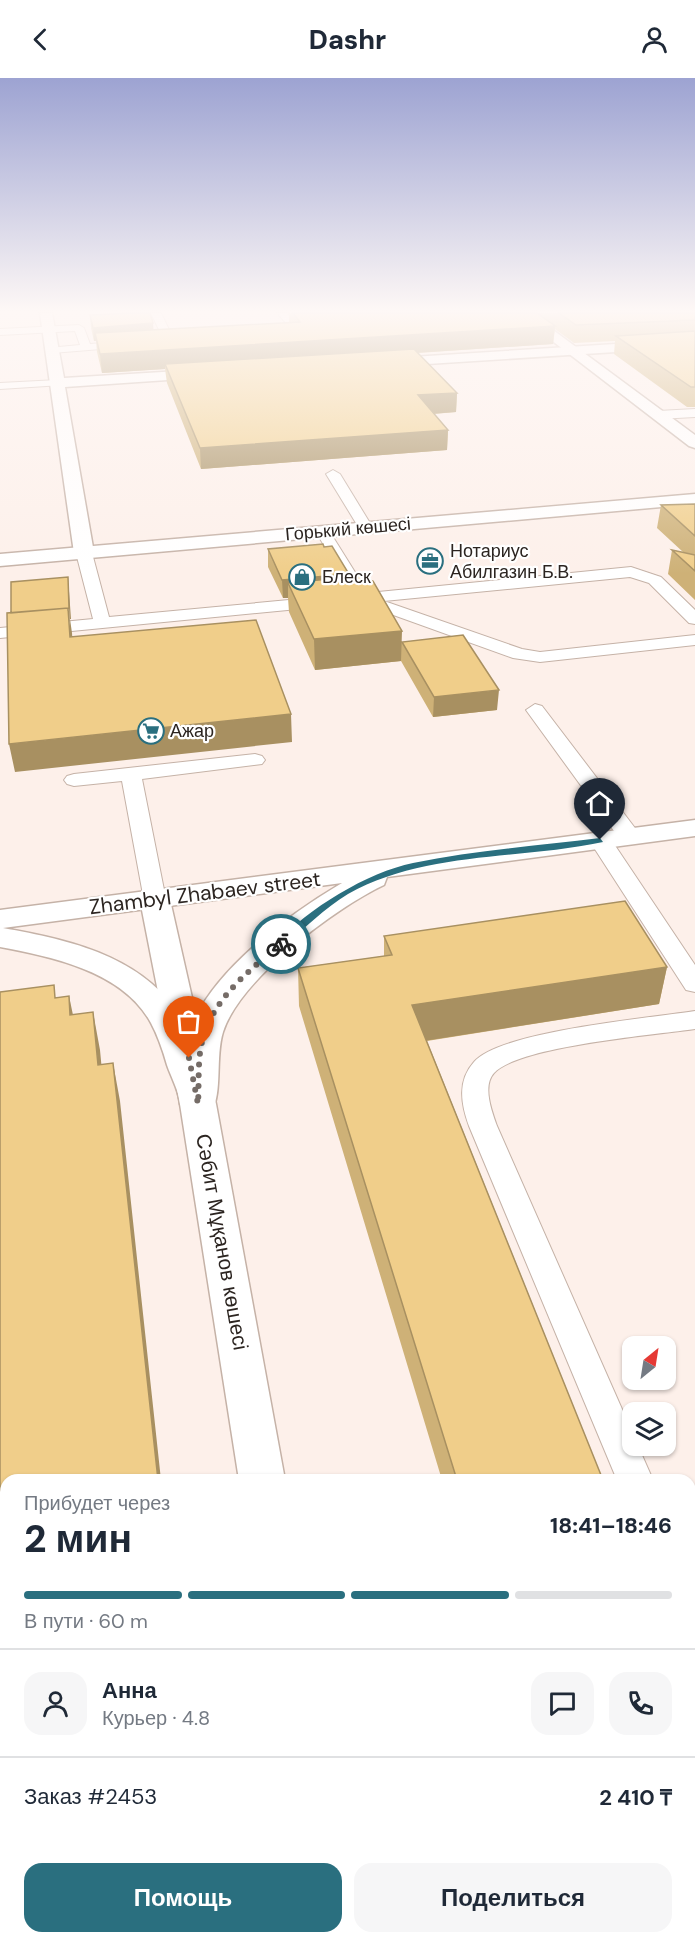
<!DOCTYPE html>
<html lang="ru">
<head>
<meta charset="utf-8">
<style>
	:root { --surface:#fff; --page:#f6f6f7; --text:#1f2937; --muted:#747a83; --line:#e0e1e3; --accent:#2a6f7f }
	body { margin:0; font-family:"DM Sans",sans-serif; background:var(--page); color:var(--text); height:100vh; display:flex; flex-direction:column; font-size:22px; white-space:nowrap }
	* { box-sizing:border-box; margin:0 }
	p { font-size:20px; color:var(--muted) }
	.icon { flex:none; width:33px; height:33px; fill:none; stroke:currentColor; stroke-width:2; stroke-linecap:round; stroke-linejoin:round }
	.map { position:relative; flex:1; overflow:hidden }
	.details { position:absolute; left:0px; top:1396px; width:696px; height:470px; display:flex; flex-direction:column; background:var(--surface); border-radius:18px 18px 0 0; box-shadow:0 2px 4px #0004 }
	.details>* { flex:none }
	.needle { width:39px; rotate:30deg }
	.fabs { position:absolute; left:622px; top:1258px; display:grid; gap:12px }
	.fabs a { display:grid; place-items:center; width:54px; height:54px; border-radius:12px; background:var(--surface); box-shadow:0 2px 4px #0004; font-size:30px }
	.pin { position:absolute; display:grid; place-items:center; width:51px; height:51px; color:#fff; margin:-62px -26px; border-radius:50% 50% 50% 0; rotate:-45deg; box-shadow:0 0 6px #0007 }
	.pin .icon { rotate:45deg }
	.courier { position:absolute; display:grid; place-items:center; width:60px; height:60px; margin:-30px; border:4px solid #2a6f7f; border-radius:50%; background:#fff; color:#222; box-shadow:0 2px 8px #0007 }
	.summary em { font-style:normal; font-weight:800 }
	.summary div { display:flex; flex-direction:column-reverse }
	.summary { display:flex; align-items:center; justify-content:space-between; height:102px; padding:0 24px }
	h1 { font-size:39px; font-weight:800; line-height:45px }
	.bar { display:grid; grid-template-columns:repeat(4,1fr); gap:9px 6px; align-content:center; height:72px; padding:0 24px }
	.bar i { height:8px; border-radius:4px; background:var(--line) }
	.bar .selected { background:var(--accent) }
	.bar p { grid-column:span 4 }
	.line { display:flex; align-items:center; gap:15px; padding:0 24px; border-top:2px solid var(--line) }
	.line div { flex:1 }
	.round { display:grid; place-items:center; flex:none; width:63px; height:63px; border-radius:18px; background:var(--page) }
	.button { display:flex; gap:12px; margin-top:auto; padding:12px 24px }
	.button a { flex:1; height:69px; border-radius:18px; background:var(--accent); color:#fff; font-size:24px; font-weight:800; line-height:69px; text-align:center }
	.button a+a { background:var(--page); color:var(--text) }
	header { display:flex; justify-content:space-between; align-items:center; height:78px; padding:0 24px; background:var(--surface); font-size:27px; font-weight:800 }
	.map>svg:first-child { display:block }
</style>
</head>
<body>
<header><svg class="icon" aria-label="back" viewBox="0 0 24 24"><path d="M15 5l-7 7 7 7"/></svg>Dashr<svg class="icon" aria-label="person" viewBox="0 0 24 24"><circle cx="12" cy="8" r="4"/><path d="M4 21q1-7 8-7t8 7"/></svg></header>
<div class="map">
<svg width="695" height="1865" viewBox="0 0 695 1865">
	<rect width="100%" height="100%" fill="#fdf0ea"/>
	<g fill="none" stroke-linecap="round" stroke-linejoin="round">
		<g stroke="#c5b2a7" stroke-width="2">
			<path id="service" d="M151,235H161L171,256L162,266L52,275L48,274V270L80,267L75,253L0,257V251L79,247L84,250L90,266L155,261L161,256Z
				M277,235H287L295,244L287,246Z
				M58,302L62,303V307L0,311V305Z
				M695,331V339L658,341L652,337L658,333Z
				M333,392L340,396L373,450L371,453H361L359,450L326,396Z
				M323,450L328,451L368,515L631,489L661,499L695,532V546L689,545L649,505L630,499L384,523L522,571L540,574L695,557V567L540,584L513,580L360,525L0,560V550L93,541L76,475L84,470L92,475L109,539L353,516L316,454Z
				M535,626L542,628L638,754L641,759L638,764H622L526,632Z
				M255,676L262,678L265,682L262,686L142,701L166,822L163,827H147L144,822L122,703L74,708L67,706L64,702L67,698L74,696Z
				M600,756L608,757L695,887V914L686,912L589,762L592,757Z
				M695,933V951C654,957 519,968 494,995C482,1008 492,1034 497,1048L633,1356V1368H638L653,1402H617L469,1048C461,1026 457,1003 474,984C500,953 651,940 695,933Z"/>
		</g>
		<g stroke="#c5b2a7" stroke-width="3">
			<path id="minor" d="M40,235H52L64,300L212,291L219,295L212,299L65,309L94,475L84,481L74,475Z
				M695,261V269L380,289L373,285L380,281Z"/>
		</g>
		<g stroke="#c5b2a7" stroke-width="3">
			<path id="tertiary" d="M516,235H530L695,357V370L689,368Z
				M155,813L166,816L170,822L216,1026L285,1402H239L180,1026L140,822L144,816Z
				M695,1733V1791L690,1792V1734Z
				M310,1860H380L378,1865H311Z"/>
		</g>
		<g stroke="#c5b2a7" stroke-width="3">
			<path id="secondary" d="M695,416V426L0,488V476Z"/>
		</g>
		<g stroke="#c5b2a7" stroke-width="3">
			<path id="primary" d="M695,742V758L387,799L384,807C335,830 240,901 223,954C215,979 223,1014 211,1035L198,1039L185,1035L180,1026C180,1015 171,999 167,987C163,973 158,958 151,945C123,893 52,879 0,869V832ZM342,805C288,837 211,893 189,954C154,881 76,863 3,850Z"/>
		</g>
		<use href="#service" fill="#fff" fill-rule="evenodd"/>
		<use href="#minor" fill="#fff" fill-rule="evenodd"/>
		<use href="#tertiary" fill="#fff" fill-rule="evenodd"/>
		<use href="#secondary" fill="#fff" fill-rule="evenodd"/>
		<use href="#primary" fill="#fff" fill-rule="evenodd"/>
	</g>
	<path fill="#ceb177" d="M289,235H695V329H687L614,276L615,263L574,265L555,251L553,266L418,275L457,315L456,334L434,336L448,352L447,372L201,391L167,305L165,291L102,295L97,274L96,263H94L91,250L90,237L153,245V252L289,245Z
		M695,426V522L668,496L672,472L683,474L657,450L661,427Z
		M324,469L349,496V499L402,564L497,632L433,639L401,583L315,592L289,534L288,520H283L268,489V471Z
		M384,858L667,889L659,926L427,963L603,1402H442L299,928L298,890L384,878Z"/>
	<path fill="#a89061" d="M153,245L154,259L95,255L96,263H94L93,250Z
		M555,248L553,266L167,291L165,286V291L102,295L100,276Z
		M457,315L456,334L417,337L418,317Z
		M448,352L447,372L201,391L200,370Z
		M349,496V514L288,505V520H283L282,502Z
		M68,499L71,541H70L72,555L74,585L70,559Z
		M402,553L401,583L315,592L314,561Z
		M499,612L497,632L433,639L434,619Z
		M291,636L292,664L15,694L9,666Z
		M667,889L659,926L411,965L412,927Z
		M69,918L77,956L70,937Z
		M93,934L100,972L105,1025L98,987Z
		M113,985L120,1023L161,1402H158Z
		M695,1614V1641L690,1642V1616Z
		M6,1686V1718L0,1719V1687Z"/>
	<path fill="#f0ce8a" stroke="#a89061" stroke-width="1.5" d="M135,235H150L153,245L93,250L90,237Z
		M293,235H537L555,248L100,276L95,255L300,244Z
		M559,235H695V242L576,247Z
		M695,253V309H691L616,258Z
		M414,271L457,315L418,317L448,352L200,370L165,286Z
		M695,426V458L661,427Z
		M323,466L324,469L332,468L349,496L282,502L268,471Z
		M672,472L695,477V493Z
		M360,498L373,503L402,553L314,561L288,505Z
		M68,499L69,530L68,531V530L11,535V504Z
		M68,530L70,559L256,542L291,636L9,666L7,535Z
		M463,557L499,612L434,619L402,564Z
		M625,823L667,889L412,927L603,1402H457L298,890L392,877L384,858Z
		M54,907L55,920L69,918L70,937L93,934L98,987L113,985L158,1402H6V1686L0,1687V914Z
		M690,1477L695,1488V1614L690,1616Z"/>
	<linearGradient id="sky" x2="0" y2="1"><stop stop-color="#9da3d2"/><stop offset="0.47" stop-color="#fef8f6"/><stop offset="1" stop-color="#fef8f6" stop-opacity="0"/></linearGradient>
	<rect width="695" height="496" fill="url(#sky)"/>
	<path fill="#2a6f7f" d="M600,760L603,764C519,782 425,773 348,816C325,830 305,850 284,868L276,866C307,831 368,794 413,785C474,772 538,768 600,760Z"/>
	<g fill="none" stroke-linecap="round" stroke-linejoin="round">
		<path stroke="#756c67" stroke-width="6" stroke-dasharray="0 10.8" d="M189,980L198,1026C199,1009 198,991 200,975C206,926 246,895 281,866"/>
	</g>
	<defs>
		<g id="office-ring" transform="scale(1.35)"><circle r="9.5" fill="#fff" stroke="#2a6f7f" stroke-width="1.5"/><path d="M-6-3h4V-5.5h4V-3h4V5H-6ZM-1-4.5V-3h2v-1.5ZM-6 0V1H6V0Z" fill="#2a6f7f"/></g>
		<g id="shop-ring" transform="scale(1.35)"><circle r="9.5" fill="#fff" stroke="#2a6f7f" stroke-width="1.5"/><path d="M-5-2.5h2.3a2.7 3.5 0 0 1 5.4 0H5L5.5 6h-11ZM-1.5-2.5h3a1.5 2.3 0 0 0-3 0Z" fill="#2a6f7f"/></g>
		<g id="supermarket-ring" transform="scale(1.35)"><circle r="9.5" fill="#fff" stroke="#2a6f7f" stroke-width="1.5"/><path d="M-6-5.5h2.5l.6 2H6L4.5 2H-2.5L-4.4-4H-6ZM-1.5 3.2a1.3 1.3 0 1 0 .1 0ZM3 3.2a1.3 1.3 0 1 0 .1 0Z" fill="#2a6f7f"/></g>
	</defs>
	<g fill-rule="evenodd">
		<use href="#office-ring" x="430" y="483"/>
		<use href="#shop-ring" x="302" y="499"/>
		<use href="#supermarket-ring" x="151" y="653"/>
	</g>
	<g text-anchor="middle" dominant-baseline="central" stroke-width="4.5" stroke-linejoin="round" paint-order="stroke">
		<g font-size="18" fill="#2c2521" stroke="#fff">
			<text transform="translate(348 451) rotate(-5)">Горький көшесі</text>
		</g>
		<g font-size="18" fill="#2c2521" stroke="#fff" text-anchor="start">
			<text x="450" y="473">Нотариус<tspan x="450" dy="21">Абилгазин Б.В.</tspan></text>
			<text x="322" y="499">Блеск</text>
			<text x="170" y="653">Ажар</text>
		</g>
		<g font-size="21" fill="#2c2521" stroke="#fff">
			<text transform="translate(205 815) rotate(-7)">Zhambyl Zhabaev street</text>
			<text transform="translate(222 1164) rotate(80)">Сәбит Мұқанов көшесі</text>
		</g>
	</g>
</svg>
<div class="fabs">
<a><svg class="needle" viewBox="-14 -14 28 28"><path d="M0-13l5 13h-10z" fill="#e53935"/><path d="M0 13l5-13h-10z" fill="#747a83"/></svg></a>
<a><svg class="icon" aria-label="layers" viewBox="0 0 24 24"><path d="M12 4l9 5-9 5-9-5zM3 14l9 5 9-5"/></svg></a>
</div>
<div class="pin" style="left:189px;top:980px;background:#ea580c"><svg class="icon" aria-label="bag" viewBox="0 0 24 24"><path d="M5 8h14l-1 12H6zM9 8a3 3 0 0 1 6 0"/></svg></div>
<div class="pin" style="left:600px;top:762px;background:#1f2937"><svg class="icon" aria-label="home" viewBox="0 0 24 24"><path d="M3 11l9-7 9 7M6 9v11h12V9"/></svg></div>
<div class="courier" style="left:281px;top:866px"><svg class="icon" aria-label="bike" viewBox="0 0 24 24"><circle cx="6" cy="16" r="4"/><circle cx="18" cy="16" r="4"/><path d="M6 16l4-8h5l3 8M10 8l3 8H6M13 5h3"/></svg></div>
<section class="details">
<div class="summary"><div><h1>2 мин</h1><p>Прибудет через</p></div><em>18:41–18:46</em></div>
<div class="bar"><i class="selected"></i><i class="selected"></i><i class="selected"></i><i></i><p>В пути · 60 m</p></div>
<div class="line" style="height:108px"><a class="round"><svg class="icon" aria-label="person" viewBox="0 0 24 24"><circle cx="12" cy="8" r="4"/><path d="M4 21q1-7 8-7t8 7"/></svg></a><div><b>Анна</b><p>Курьер · 4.8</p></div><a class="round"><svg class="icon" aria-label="chat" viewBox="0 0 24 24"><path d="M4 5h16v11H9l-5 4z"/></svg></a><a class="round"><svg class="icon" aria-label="phone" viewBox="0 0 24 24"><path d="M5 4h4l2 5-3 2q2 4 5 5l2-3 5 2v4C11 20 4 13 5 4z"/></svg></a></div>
<div class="line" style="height:78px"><div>Заказ #2453</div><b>2 410 ₸</b></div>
<div class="button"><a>Помощь</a><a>Поделиться</a></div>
</section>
</div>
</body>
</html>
